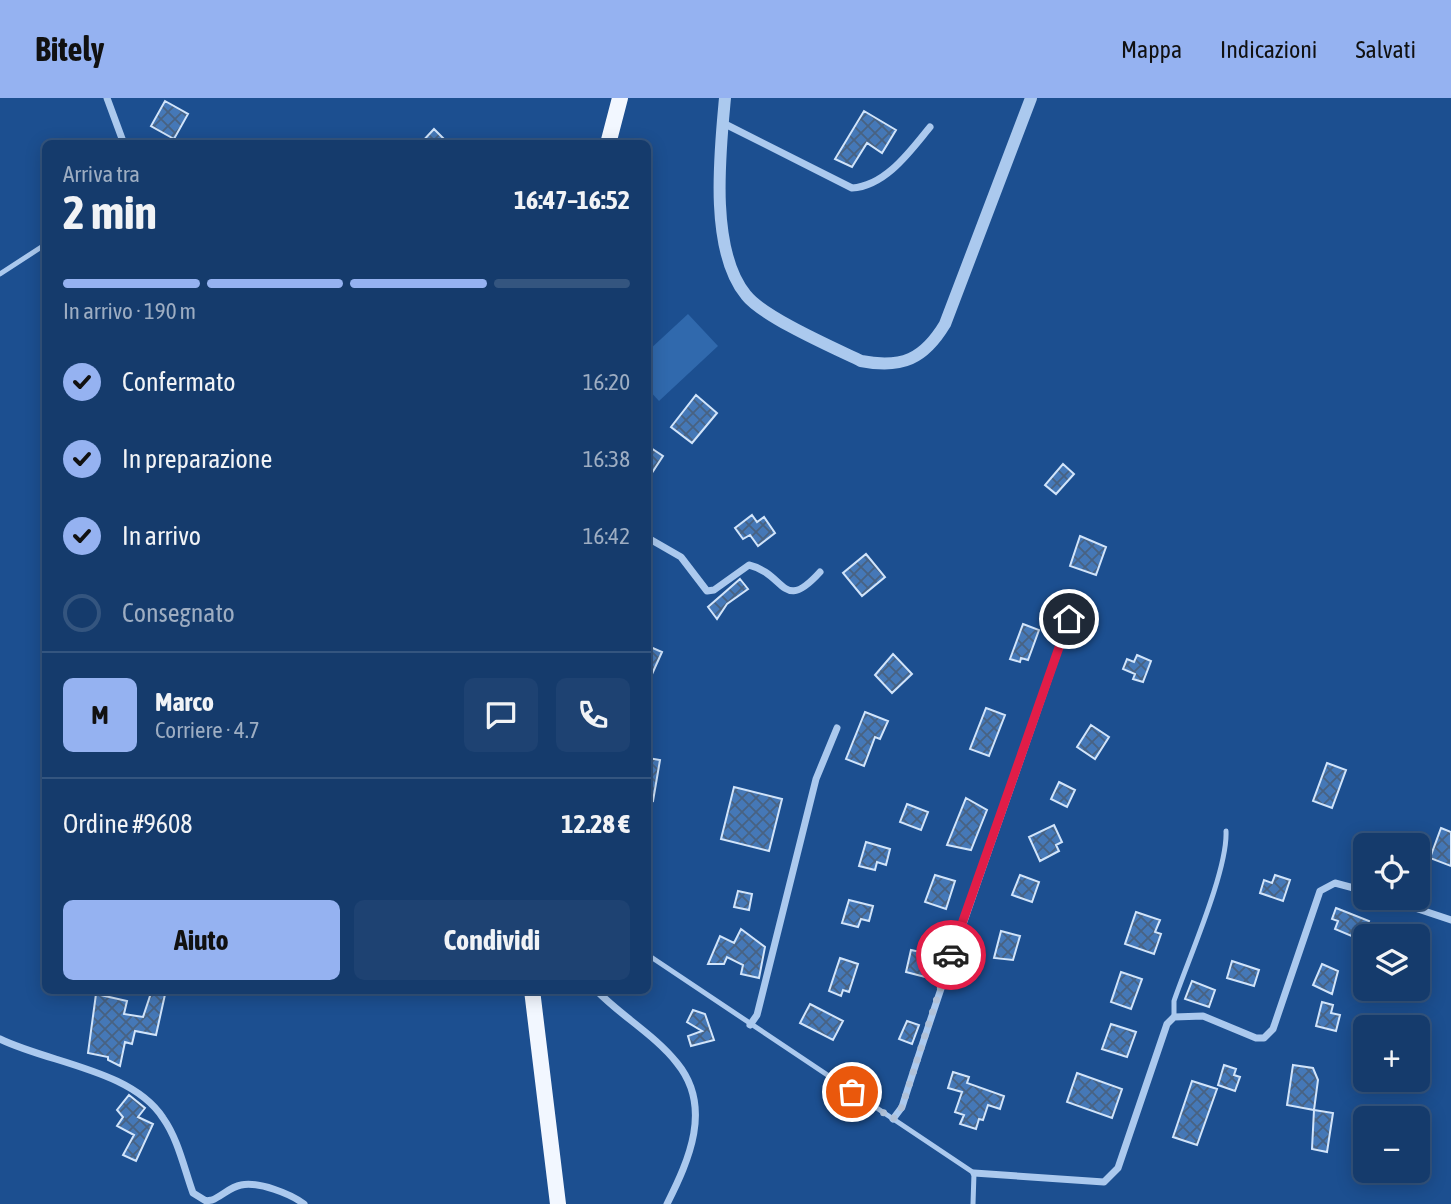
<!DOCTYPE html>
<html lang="it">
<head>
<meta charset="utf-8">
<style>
	:root { --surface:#153b6c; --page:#1e4272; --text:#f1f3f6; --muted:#9dadc2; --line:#34557f; --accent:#95b2f1 }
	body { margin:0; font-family:"Asap Condensed",sans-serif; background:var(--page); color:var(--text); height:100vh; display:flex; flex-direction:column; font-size:26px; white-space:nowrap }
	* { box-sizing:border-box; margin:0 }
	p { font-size:23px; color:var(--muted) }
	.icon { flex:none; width:38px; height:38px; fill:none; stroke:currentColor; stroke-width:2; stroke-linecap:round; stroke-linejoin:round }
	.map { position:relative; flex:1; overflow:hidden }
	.panel { position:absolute; left:42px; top:42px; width:609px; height:854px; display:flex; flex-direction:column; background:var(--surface); border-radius:10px; box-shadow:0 4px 18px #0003,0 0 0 2px var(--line) }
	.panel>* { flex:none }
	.controls { position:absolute; left:1353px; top:735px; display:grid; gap:14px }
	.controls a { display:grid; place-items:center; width:77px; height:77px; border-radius:10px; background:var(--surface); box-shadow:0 4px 18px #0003,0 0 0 2px var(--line); font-size:35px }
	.pin { position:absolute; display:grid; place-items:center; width:60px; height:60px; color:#fff; margin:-30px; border:4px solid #fff; border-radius:50%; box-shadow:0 2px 7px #0007 }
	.courier { position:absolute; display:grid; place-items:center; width:70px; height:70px; margin:-35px; border:5px solid #e11d48; border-radius:50%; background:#fff; color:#222; box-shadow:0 2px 9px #0007 }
	.head em { font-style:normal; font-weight:700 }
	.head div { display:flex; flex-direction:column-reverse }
	.head { display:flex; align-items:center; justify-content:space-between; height:119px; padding:0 21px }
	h1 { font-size:46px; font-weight:700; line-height:52px }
	.bar { display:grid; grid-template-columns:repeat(4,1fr); gap:10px 7px; align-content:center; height:84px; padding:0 21px }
	.bar i { height:9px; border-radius:5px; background:var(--line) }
	.bar .selected { background:var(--accent) }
	.bar p { grid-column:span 4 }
	.line { display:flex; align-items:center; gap:18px; padding:0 21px; border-top:2px solid var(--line) }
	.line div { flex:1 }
	.round { display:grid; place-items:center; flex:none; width:74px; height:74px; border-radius:10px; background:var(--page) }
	ol { padding:0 21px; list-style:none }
	li { display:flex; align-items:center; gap:21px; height:77px }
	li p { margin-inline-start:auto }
	li .icon { padding:7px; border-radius:50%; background:var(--accent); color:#111; stroke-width:4 }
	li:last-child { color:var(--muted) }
	li i { width:38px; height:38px; border:4px solid var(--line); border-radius:50% }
	.cta { display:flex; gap:14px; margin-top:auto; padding:14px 21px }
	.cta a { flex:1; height:80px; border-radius:10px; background:var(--accent); color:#111; font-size:28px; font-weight:700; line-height:80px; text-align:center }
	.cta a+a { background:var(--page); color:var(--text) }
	header { display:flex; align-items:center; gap:42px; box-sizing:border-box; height:98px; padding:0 35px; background:var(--accent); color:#111 }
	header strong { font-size:33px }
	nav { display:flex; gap:38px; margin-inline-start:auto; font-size:24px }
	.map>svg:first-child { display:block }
</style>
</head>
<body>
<header>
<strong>Bitely</strong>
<nav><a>Mappa</a><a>Indicazioni</a><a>Salvati</a></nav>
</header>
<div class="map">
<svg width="1451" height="1106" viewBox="0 0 1451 1106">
	<defs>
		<pattern id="building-cross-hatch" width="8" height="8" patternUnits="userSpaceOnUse" patternTransform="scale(1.75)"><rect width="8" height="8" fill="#4578b7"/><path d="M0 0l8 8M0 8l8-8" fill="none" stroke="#486282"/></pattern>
	</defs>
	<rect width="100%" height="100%" fill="#1c4f90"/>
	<path fill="#3069ad" d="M688,216L718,248L659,303L648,291V253Z"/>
	<path fill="url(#building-cross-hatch)" stroke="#d1e4fa" stroke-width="2" d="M165,3L188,16L174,41L151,28Z
		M864,13L896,32L882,55L867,45L852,69L835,61Z
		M434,31L449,46H420Z
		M696,297L717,315L692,345L671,329Z
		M648,348L663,358L648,381Z
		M1063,366L1074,376L1056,396L1045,387Z
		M752,417L757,424L764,419L775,435L758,448L750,437L743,441L735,430Z
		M1080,438L1106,449L1096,477L1070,468Z
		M866,456L885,479L862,498L843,475Z
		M740,481L748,491L727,506L717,521L708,509Z
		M1023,526L1039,532L1028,562L1021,560L1020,564L1010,561Z
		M648,548L662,554L648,585Z
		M893,556L912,576L892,595L875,577Z
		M1137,557L1151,563L1143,584L1133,581L1135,576L1123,571L1127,561L1134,564Z
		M986,610L1005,617L989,658L970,651Z
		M865,614L888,623L880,641L875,639L864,668L846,661Z
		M1091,627L1109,639L1095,661L1077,649Z
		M648,660L660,662L653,703L648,702Z
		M1327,665L1346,672L1332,710L1313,703Z
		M1059,684L1075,692L1067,709L1051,701Z
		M734,689L782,701L769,753L721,741Z
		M966,700L987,712L971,752L947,747Z
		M907,706L928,714L921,732L900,724Z
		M1054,727L1062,744L1056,747L1059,753L1040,763L1029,739Z
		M1441,730L1451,734V768L1430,760Z
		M866,744L890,751L886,767L877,764L875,772L859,768Z
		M935,777L955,783L946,811L925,804Z
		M1020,777L1039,784L1032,804L1012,797Z
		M1275,777L1290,782L1283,803L1260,795L1264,782L1272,785Z
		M738,793L752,796L749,812L734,809Z
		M849,802L873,808L869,823L861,821L858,829L842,825Z
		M1336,810L1369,823L1361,842L1335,831L1338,823L1332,821Z
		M1136,814L1160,822L1155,834L1161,836L1154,856L1125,846Z
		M741,831L765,849L759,880L741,876L743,867L727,859L724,866H708L720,838L734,845Z
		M1001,833L1020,838L1013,862L994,860Z
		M911,852L939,858L933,881L906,874Z
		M840,860L858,866L849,894L843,892L841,898L829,893Z
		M1232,863L1259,872L1254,888L1227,880Z
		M1322,866L1338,873L1332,896L1313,887Z
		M1121,874L1142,881L1131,911L1111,904Z
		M1192,883L1215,892L1209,909L1185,901Z
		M152,892H166L156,937L135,933L132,946L125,944L120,968L108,962V959L88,955L96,896L127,903L124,916L143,919Z
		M1322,904L1333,907L1331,915L1340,917L1336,933L1316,928Z
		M810,906L843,923L833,942L800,925Z
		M693,912L705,916L714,942L691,948L688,938L702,933L687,924Z
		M907,923L919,927L912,946L899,941Z
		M1111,926L1136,934L1127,959L1102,951Z
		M1224,967L1236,971L1234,977L1240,979L1235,993L1218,987Z
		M1293,967L1313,970L1318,982L1314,1012L1287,1007Z
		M953,974L969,979L967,985L1004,998L1000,1011L988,1007L983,1022L979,1021L976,1031L960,1026L964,1017L955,1014L962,994L948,990Z
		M1077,975L1122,991L1112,1020L1067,1004Z
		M1192,983L1217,991L1197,1047L1173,1039Z
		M129,997L145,1010L138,1019L153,1026L136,1063L123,1057L134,1037L117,1028L123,1019L117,1012Z
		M1314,1012L1333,1015L1327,1054L1312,1051Z"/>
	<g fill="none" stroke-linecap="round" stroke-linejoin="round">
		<path stroke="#abc9ee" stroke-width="5" d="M0,176L46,146
			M648,857L974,1075L973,1106
			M1174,919V903C1188,862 1228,772 1226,733"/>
		<path stroke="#abc9ee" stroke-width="7" d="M107,0L124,46
			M723,25L852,90C886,88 911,52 930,29
			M648,440L681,459L707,493L714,492L749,467C786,476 782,516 820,474
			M1385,800L1451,822
			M596,892C621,918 655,937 677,965C713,1009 689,1062 667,1106
			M750,927L757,917L816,681L837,630
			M0,941C49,965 132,972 163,1020C178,1041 184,1070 193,1095L206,1103L212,1102C222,1098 230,1089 241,1087C258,1083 291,1096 304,1106
			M893,1021L902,1009C954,845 1014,684 1069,521
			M974,1075L1104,1084L1118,1070L1167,926L1174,919L1203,918L1256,940H1264L1273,931L1320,793L1335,785L1365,793"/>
		<path stroke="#abc9ee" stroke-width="12" d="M725,0C720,54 709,152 746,197C763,219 834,250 861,263C902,271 924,261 945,226L1031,0"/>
		<path stroke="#f2f7ff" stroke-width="16" d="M608,46L620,0
			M532,892L558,1106"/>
	</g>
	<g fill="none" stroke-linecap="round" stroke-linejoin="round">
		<path stroke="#b0c1d8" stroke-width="7" stroke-dasharray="0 12.6" d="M852,994L893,1021L902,1009L951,857"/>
		<path stroke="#e11d48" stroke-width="9" d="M951,857L1069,521"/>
	</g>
</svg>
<div class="controls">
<a><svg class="icon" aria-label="locate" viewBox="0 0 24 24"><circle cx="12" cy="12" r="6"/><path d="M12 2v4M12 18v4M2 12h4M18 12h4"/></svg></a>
<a><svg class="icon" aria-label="layers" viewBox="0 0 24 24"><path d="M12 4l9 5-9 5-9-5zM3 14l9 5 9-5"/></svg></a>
<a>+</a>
<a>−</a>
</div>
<div class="pin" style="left:852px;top:994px;background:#ea580c"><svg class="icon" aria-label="bag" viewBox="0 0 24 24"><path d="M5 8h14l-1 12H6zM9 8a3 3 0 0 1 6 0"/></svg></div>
<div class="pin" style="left:1069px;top:521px;background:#1f2937"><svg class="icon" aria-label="home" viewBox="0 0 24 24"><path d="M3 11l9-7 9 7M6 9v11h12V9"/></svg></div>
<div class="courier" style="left:951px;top:857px"><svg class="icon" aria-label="car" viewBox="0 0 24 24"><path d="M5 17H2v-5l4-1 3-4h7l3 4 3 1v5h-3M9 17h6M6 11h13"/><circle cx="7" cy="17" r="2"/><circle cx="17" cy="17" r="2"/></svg></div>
<section class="panel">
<div class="head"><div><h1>2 min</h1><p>Arriva tra</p></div><em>16:47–16:52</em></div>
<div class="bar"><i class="selected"></i><i class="selected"></i><i class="selected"></i><i></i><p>In arrivo · 190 m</p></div>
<ol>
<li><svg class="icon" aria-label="check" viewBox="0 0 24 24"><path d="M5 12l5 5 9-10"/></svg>Confermato<p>16:20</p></li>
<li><svg class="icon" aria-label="check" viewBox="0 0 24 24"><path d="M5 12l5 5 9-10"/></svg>In preparazione<p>16:38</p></li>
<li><svg class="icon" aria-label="check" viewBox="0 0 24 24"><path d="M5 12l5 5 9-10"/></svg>In arrivo<p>16:42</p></li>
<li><i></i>Consegnato</li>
</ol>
<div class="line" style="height:126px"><b class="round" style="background:var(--accent);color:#111">M</b><div><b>Marco</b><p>Corriere · 4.7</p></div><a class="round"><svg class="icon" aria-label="chat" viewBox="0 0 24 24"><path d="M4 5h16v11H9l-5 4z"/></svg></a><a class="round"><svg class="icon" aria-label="phone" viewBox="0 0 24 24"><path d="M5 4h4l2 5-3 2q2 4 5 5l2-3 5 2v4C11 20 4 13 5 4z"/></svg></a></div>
<div class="line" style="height:91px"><div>Ordine #9608</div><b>12.28 €</b></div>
<div class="cta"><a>Aiuto</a><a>Condividi</a></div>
</section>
</div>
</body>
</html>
